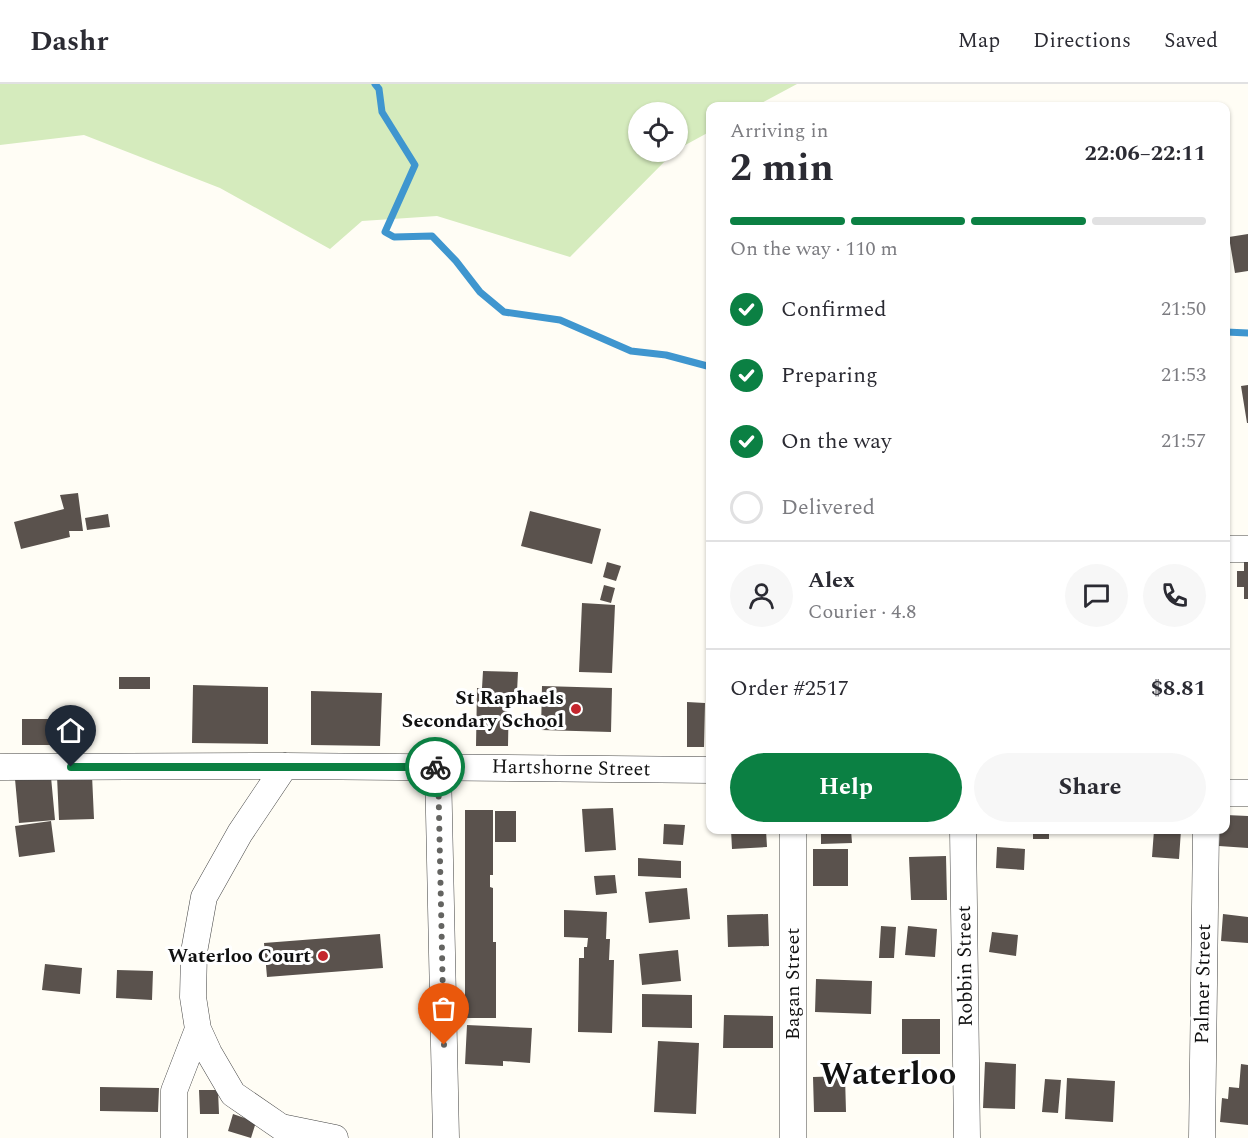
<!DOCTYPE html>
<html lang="en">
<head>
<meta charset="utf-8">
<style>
	:root { --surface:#fff; --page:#f7f7f7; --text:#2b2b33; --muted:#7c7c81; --line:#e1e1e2; --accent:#0b8043 }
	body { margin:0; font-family:Spectral,serif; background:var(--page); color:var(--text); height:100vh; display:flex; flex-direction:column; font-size:22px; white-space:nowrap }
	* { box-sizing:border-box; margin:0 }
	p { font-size:20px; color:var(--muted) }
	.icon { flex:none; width:33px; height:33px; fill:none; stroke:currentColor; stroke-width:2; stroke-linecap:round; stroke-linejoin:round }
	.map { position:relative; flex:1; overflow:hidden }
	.panel { position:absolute; left:706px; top:18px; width:524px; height:732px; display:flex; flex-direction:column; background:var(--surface); border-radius:12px; box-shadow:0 2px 4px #0004 }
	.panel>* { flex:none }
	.fabs { position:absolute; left:628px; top:18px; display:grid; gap:12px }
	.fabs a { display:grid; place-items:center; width:60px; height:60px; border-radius:50%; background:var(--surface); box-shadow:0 2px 4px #0004; font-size:30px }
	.pin { position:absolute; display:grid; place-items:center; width:51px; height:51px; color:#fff; margin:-62px -26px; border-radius:50% 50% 50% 0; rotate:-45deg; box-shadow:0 0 6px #0007 }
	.pin .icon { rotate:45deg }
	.courier { position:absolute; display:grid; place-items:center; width:60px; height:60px; margin:-30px; border:4px solid #0b8043; border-radius:50%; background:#fff; color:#222; box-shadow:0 2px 8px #0007 }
	.headline em { font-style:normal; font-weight:700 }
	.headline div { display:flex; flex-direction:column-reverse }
	.headline { display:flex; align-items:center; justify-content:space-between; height:102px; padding:0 24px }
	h1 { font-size:39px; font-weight:700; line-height:45px }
	.bar { display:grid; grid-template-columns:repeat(4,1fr); gap:9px 6px; align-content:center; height:72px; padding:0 24px }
	.bar i { height:8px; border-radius:4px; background:var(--line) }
	.bar .active { background:var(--accent) }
	.bar p { grid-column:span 4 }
	.line { display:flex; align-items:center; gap:15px; padding:0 24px; border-top:2px solid var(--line) }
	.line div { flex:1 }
	.round { display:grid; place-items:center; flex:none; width:63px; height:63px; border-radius:32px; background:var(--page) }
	ol { padding:0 24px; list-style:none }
	li { display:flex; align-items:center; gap:18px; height:66px }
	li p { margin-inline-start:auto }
	li .icon { padding:6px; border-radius:50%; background:var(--accent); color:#fff; stroke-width:4 }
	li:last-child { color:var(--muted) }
	li i { width:33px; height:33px; border:3px solid var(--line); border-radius:50% }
	.action { display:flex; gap:12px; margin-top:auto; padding:12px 24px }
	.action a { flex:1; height:69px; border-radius:36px; background:var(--accent); color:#fff; font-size:24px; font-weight:700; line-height:69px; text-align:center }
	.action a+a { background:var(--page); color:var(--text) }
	header { display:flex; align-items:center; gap:36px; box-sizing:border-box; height:84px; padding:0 30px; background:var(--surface); border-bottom:2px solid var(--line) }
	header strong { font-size:28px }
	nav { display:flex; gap:33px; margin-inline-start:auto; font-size:21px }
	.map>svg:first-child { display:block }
</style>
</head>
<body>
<header>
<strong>Dashr</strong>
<nav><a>Map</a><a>Directions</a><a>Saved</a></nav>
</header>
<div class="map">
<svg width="1248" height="1054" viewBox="0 0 1248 1054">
	<rect width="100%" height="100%" fill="#fffdf5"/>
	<path fill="#d5ebbd" d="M0,0H797L756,22H711V47L678,65V28H639V68H674L570,173L437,132L362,137L330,165L220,104L84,51L0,61Z"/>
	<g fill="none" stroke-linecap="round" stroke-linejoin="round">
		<path stroke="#3f96cf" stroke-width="7" d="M375,0L379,5L382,28L415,81L385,148L394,153L432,152L456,177L480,208L504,228L560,236L631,267L666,271L711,283
			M1226,248L1248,249"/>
	</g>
	<path fill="#5a524d" d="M1248,150V187L1235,189L1229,153Z
		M1248,301V339H1247L1241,302Z
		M78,409L83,447H69L70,453L21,465L14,438L64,425L60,411Z
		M530,427L601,445L592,480L521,462Z
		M108,430L110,443L87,446L85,434Z
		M1244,471H1248V515H1244V503H1237V487H1244Z
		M607,478L621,482L616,497L603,493Z
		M604,501L615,504L611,519L600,516Z
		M582,519L615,521L612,589L579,588Z
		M483,587L518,588L517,608H509L508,662H476L477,604H482Z
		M119,593H150V605H119Z
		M193,601L268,603V660L192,659Z
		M542,602L612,604L611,648L541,646Z
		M311,607L382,609L380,662L311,661Z
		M687,618L705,619L704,663H687Z
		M22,635H52V661H22Z
		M92,691L94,735L59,736L57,692Z
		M51,693L55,736L19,739L15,695Z
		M613,724L616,766L585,768L582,725Z
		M465,726H493V791H490V803L493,804V858H496V934H465Z
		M495,727H516V758H495Z
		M1226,731L1248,732V764L1219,762L1220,746H1226Z
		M51,737L55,768L19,773L15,742Z
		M664,740L685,741L683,761L663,760Z
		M731,746H766L767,763L732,765Z
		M821,746H851L852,759L821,760Z
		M902,746H942L941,750L902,747Z
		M1033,746H1049V755H1033Z
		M1154,746H1181L1179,775L1152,773Z
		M997,763L1025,765L1024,786L996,784Z
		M813,765H848V802H813Z
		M946,772L947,816H911L909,773Z
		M638,774L681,777V794L638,792Z
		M615,791L617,809L596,811L594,792Z
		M687,804L690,835L649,839L645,808Z
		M564,826L607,828L606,855H610L609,876H614L612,949L578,948L579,874H584V863H587L588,854L564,853Z
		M768,830L769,862L728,863L727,831Z
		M1223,830L1248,833V859L1221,857Z
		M881,842L896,843L894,874H879Z
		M908,842L937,845L935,873L905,871Z
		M992,848L1018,851L1016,872L989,868Z
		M380,850L383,884L267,893L264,859Z
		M678,866L681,897L642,901L639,870Z
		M45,880L82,884L80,910L42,906Z
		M117,886L153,887L152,916L116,914Z
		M816,895L872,897L871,930L815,928Z
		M642,910L692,911V944L642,943Z
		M724,931L773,932V964H723Z
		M902,935H940V970H902Z
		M467,941L532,944L530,979L503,977V982L465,980Z
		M658,957L699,959L696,1030L654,1028Z
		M985,978L1016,980L1015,1025L983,1024Z
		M1241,980L1248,981V1041L1220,1038L1222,1014L1228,1015L1229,1003L1239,1004Z
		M845,992L846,1028H814L813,993Z
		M1067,994L1115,997L1113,1038L1065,1035Z
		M1045,995L1061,996L1058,1029L1042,1028Z
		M100,1003L159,1004L158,1028L100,1027Z
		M199,1006H218L219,1030H200Z
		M233,1030L256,1038L251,1054L228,1047Z"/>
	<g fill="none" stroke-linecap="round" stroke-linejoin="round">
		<g stroke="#444" stroke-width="27">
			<path id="minor" d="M1226,465H1248
				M285,682L240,749L204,813L194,868L193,913L198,945L209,969L233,1010L281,1043L335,1054
				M0,683L285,682L711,686
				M438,683L446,1054
				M1226,709H1248
				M963,746L967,1054
				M174,1054V1007L198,945
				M793,1054V746
				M1202,1054L1206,746"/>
		</g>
		<use href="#minor" stroke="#fff" stroke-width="26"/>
	</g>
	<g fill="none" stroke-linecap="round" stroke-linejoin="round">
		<path stroke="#646461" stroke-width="6" stroke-dasharray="0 10.8" d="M435,683H438L444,961"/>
		<path stroke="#0b8043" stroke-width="8" d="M71,683H435"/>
	</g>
	<g fill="#c4262e" stroke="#fff" stroke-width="2">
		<circle cx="576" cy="625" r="6"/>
		<circle cx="323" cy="872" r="6"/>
	</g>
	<g text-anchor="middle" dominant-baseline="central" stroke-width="6" stroke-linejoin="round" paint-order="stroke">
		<g font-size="20" font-weight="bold" fill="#111" stroke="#fff" text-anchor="end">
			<text x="564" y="614">St Raphaels<tspan x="564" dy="23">Secondary School</tspan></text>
			<text x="311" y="872">Waterloo Court</text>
		</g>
		<g font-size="20" fill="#111" stroke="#fff">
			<text transform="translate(571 684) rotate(1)">Hartshorne Street</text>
			<text transform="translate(965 882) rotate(-91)">Robbin Street</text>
			<text transform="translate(793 900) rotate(-90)">Bagan Street</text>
			<text transform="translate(1203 900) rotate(-89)">Palmer Street</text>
		</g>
		<g font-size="32" font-weight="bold" fill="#111" stroke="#fff">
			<text x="888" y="990">Waterloo</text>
		</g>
	</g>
</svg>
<div class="fabs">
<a><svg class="icon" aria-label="locate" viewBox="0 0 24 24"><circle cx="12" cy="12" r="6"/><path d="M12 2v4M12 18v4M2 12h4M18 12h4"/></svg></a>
</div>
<div class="pin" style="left:444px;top:961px;background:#ea580c"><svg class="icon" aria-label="bag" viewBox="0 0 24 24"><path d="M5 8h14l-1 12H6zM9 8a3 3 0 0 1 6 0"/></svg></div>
<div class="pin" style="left:71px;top:683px;background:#1f2937"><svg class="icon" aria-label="home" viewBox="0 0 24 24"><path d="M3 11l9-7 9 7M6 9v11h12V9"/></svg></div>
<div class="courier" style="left:435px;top:683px"><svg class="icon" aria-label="bike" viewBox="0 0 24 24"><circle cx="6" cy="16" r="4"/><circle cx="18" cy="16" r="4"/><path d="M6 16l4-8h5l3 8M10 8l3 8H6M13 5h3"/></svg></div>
<section class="panel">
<div class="headline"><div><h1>2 min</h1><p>Arriving in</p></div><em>22:06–22:11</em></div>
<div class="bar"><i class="active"></i><i class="active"></i><i class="active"></i><i></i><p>On the way · 110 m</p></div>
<ol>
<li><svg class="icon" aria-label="check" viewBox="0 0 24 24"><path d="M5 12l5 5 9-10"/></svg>Confirmed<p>21:50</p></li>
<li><svg class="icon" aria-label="check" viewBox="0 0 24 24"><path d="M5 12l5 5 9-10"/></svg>Preparing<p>21:53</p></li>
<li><svg class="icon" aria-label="check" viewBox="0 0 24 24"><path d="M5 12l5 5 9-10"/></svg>On the way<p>21:57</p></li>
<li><i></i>Delivered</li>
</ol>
<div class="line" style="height:108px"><a class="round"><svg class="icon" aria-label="person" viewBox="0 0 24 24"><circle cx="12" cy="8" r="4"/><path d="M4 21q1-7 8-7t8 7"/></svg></a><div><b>Alex</b><p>Courier · 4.8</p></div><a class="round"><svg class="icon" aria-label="chat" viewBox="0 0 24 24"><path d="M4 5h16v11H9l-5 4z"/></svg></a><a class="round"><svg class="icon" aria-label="phone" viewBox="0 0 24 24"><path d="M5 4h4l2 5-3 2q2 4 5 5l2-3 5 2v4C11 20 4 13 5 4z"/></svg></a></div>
<div class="line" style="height:78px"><div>Order #2517</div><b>$8.81</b></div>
<div class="action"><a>Help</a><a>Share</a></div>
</section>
</div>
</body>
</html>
